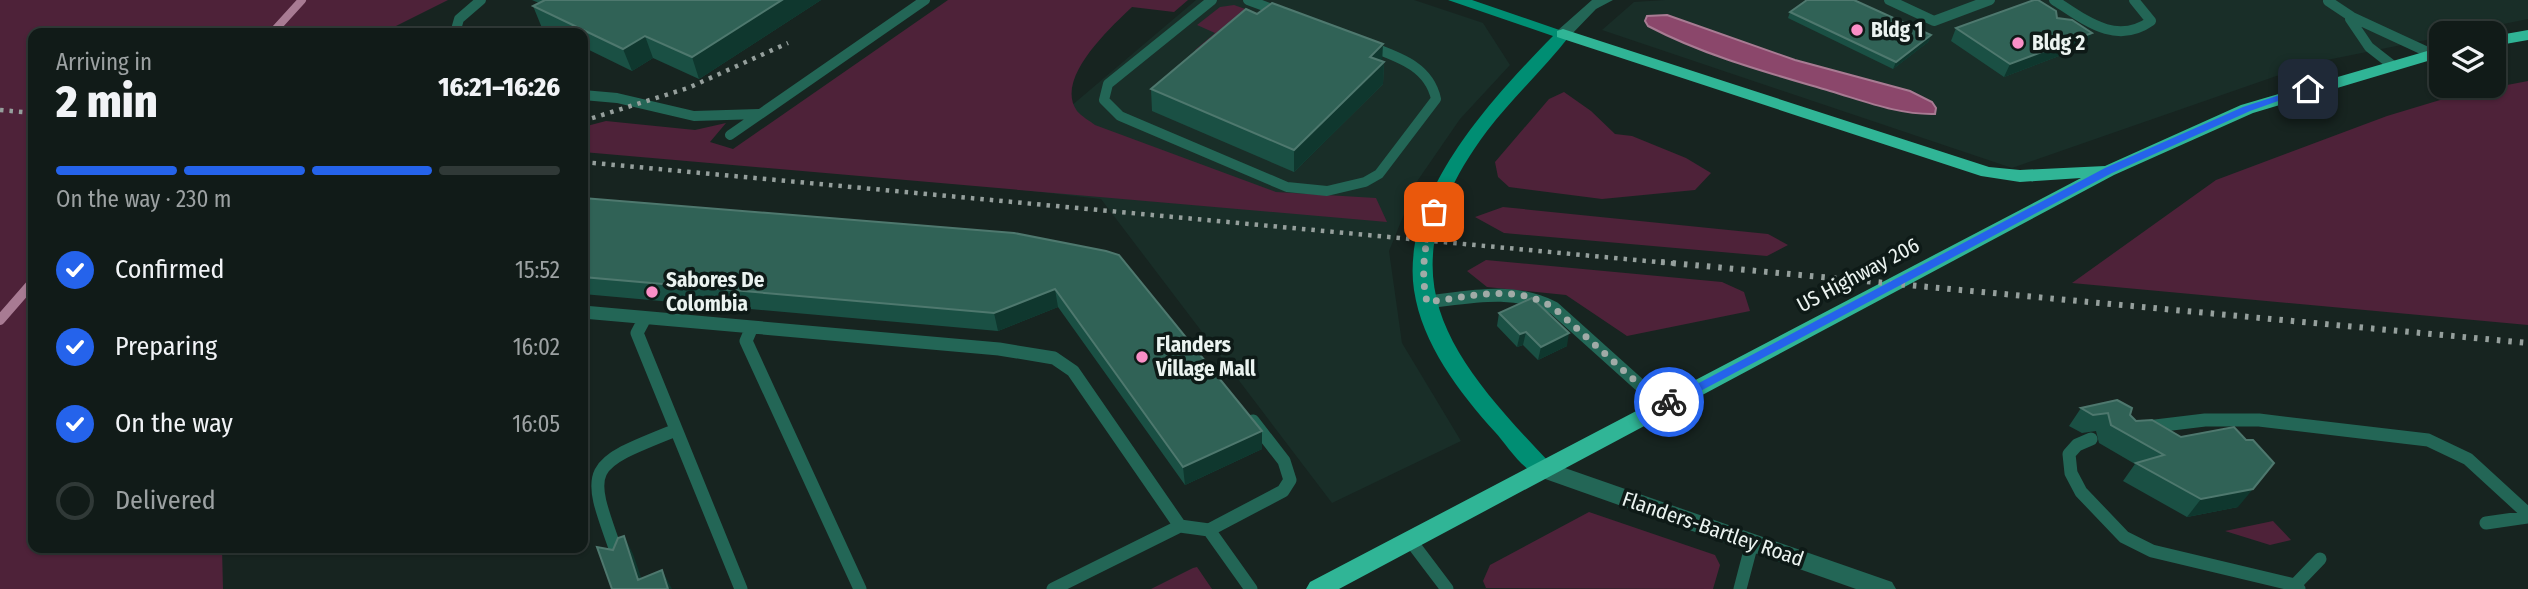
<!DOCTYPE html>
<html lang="en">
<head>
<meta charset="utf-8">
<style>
	:root { --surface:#111b18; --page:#1a2421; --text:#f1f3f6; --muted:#9ca1a2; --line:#303937; --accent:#2563eb }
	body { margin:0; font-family:"Fira Sans Condensed",sans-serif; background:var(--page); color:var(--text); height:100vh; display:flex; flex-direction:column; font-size:26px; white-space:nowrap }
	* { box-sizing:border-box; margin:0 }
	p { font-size:23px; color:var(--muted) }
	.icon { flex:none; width:38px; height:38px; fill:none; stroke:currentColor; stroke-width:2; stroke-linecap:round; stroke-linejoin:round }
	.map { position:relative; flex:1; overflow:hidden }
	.details { position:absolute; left:28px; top:28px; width:560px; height:525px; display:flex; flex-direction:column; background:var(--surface); border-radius:14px; box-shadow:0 2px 5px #0004,0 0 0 2px var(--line) }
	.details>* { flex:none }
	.tools { position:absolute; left:2429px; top:21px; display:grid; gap:14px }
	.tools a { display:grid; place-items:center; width:77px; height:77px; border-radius:14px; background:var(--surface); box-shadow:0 2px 5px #0004,0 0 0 2px var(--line); font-size:35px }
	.pin { position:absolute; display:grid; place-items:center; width:60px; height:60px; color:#fff; margin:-30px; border-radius:14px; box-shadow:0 4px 10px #0006 }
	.courier { position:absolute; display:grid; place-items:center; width:70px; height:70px; margin:-35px; border:5px solid #2563eb; border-radius:50%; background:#fff; color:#222; box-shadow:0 2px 9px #0007 }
	.summary em { font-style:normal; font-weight:800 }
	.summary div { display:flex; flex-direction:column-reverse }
	.summary { display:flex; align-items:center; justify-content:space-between; height:119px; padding:0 28px }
	h1 { font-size:46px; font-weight:800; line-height:52px }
	.bar { display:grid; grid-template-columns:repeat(4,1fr); gap:10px 7px; align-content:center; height:84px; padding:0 28px }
	.bar i { height:9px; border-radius:5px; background:var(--line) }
	.bar .active { background:var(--accent) }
	.bar p { grid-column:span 4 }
	ol { padding:0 28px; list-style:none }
	li { display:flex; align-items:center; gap:21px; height:77px }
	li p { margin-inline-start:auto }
	li .icon { padding:7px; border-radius:50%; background:var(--accent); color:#fff; stroke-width:4 }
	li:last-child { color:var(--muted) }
	li i { width:38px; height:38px; border:4px solid var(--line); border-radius:50% }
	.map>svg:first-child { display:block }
</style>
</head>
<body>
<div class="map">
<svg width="2528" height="589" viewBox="0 0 2528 589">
	<rect width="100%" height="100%" fill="#172420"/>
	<path fill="#192e28" d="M1196,0H1414L1483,23L1510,65L1460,119L1418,180L1389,251L1402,343L1461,441L1332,503L1101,199L978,185Z
		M1665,0H2528V19L2459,33H2441V37L2317,62L2012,168L1602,30L1634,2Z"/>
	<path fill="#4e2239" d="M0,0H448L382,33H33V548H222L223,589H0Z
		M948,0H1188L1174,12L1132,7C1110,28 1054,79 1077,111C1081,116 1090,121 1095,125L1276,192L1376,198L1387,222L583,152V127L606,121L695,130L726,123L710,142L733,149Z
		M1234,5L1268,17L1214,58L1195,50L1215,33L1197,25L1220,7Z
		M2528,81V325L2072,283L2216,180L2387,116L2460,94Z
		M1564,92L1591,111L1615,134L1632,136L1686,158L1711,173L1695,190L1602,199L1509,187L1498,177L1495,162L1549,99Z
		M1503,207L1768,234L1788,245L1767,256L1504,233L1475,217Z
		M1486,260L1722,282L1744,292L1750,311L1627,336L1566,295L1487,287L1467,271Z
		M1589,512L1715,555L1720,565L1713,589L1486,588L1483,581L1490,565Z
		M2273,521L2291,540L2270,545L2225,531Z
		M1197,567L1212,589H1151L1193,568Z"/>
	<path fill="#8b476b" stroke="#a87b93" stroke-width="2" d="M1667,15L1795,60L1910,91L1932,102L1936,108L1935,114C1899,115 1864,101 1830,91C1769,73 1705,56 1648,26L1645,21L1647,16Z"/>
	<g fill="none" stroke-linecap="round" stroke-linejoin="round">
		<path stroke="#a87b93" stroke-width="8" d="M272,33L302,0"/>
		<path stroke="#a87b93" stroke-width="10" d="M0,320L33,282"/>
		<path stroke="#236656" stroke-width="10" d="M1212,0L1108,84L1104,100L1120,116L1287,187L1327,191L1365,182L1379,174L1436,99C1429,66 1398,57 1369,46
			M1248,0L1280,12
			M1889,0L1934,21L1990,0
			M2054,0C2085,20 2116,46 2151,21L2134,0
			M2328,1L2352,17L2432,54
			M2350,19L2369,47L2392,65
			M455,33L459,19L481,0
			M583,95L617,98L694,116L759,114
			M730,135L925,0"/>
		<path stroke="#236656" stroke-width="13" d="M1427,302C1471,297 1513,287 1554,308L1662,405
			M583,312L999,349L1054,358L1073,371L1180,526
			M645,318L637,333L741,589
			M752,327L746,341L860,589
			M2147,427L2205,420H2259L2428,440L2468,459L2528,514
			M2091,439L2077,445L2069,454L2071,473L2081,492L2124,537L2152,551L2295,585L2299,589
			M2486,523L2528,517
			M1209,530L1251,589
			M1410,540L1447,589
			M619,559C586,467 582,467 676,430
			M2295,585L2320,559
			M1053,589L1180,526L1209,530L1283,491L1290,480L1284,461L1253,421
			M1740,589L1752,543"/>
		<path fill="#236656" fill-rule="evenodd" d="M1592,0H1613L1596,9L1569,37H1557V31Z"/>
		<path fill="#236656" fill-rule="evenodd" d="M1542,460L1892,582L1896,589H1856L1534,475L1531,469L1534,463Z"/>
		<path fill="#008e73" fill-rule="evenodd" d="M1448,0H1472L1571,34C1545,68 1513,97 1487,131C1381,273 1445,353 1550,463L1553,469L1550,475C1529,482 1508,446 1495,432C1459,392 1422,344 1414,290C1400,196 1493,97 1553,36Z"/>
		<path fill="#30b596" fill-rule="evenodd" d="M1563,29L1989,167L2020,170L2105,166L2241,105L2441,47V57L2253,113L2114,175L1339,589H1306L1310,582L2081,178L2020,182L1981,176L1557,37V31Z
			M2528,30V40L2494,46V36Z"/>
		<path stroke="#959f9c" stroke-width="4.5" stroke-dasharray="3.5 6" stroke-linecap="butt" d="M0,110L33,113
			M583,121L688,88L788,43
			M583,162L1679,264"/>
		<path stroke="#959f9c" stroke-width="6" stroke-dasharray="3.5 8" stroke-linecap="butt" d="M1661,262L2528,343"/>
	</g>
	<path fill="#1a5044" d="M532,0H821L699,79L653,58L632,71L583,47V33H554L542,28L533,6L539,3Z
		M1790,12L1931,35L1928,42L1893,69L1788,18Z
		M1956,28L2085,46L2004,77L1951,41Z
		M1382,61L1384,62L1383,84L1294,172L1152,111L1151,89Z
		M583,198L1014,233L1262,431V449L1185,485L1058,307L998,331L583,294Z
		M1499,313L1567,346L1538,360L1523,345L1517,347L1497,326Z
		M2081,408L2130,415L2136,421L2238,507L2187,517L2123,481L2135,464L2099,443L2096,431L2082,433L2069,426Z"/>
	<path fill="#0f372e" d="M782,0H821L699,79L692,57Z
		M2092,33L2085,46L2004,77L2010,64Z
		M1931,35L1928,42L1893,69L1896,62Z
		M645,36L653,58L632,71L623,49Z
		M1383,44L1382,64L1384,62L1383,84L1294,172V150L1370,57Z
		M1055,289L1058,307L998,331L994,313Z
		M1526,332L1523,345L1517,347L1520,334Z
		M1569,333L1567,346L1538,360L1541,347Z
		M1262,431V449L1185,485L1183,467Z
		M2253,489L2238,507L2187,517L2201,499Z
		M624,536L633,554L645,589L638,580Z
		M662,570L672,589H668Z"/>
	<path fill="#306256" stroke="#4e786e" stroke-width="2" d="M545,0H782L692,57L645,36L623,49L533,6Z
		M1807,0H1854L1931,35L1896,62L1790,12Z
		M2034,0H2038L2056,11L2057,18L2072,20L2092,33L2010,64L1956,28Z
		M1272,3L1383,44L1370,57L1384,62L1294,150L1151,89L1246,9L1257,14Z
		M583,198L1014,233L1106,251L1119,255L1262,431L1183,467L1055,289L994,313L583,277Z
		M1532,298L1569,333L1541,347L1526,332L1520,334L1499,313Z
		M2117,400L2132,408L2130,415L2136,421L2152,420L2181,437L2234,427L2246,440H2253L2274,463L2253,489L2201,499L2136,463L2164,455L2111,425L2108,413L2093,415L2081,408Z
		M624,536L638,580L662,570L668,589H612L597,547L613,550L618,538Z"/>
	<path fill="#2563eb" d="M2304,87L2312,89L2250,111L2112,173L1674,405L1669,406L1663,402L2105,168L2243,107Z"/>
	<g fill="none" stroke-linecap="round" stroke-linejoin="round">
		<path stroke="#a1aba7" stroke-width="7" stroke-dasharray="0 12.6" d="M1434,212C1425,241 1420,273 1427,302C1470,297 1516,283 1554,308L1662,405L1669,402"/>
	</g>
	<g fill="#fa8fc7" stroke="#0e1a17" stroke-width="2.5">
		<circle cx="1857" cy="30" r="7"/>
		<circle cx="2018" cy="43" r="7"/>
		<circle cx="652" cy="292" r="7"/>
		<circle cx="1142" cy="357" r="7"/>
	</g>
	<g text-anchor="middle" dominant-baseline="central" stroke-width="7" stroke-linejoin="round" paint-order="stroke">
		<g font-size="21" font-weight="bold" fill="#ebf3f0" stroke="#0e1a17" text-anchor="start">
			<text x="1871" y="30">Bldg 1</text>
			<text x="2032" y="43">Bldg 2</text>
			<text x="666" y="280">Sabores De<tspan x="666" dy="24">Colombia</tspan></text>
			<text x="1156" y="345">Flanders<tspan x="1156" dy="24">Village Mall</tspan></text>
		</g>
		<g font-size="21" fill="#ebf3f0" stroke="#0e1a17">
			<text transform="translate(1858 275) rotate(-28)">US Highway 206</text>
			<text transform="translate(1713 529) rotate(19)">Flanders-Bartley Road</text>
		</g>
	</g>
</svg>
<div class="tools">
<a><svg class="icon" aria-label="layers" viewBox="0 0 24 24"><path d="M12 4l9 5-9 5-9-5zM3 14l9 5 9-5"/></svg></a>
</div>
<div class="pin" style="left:1434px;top:212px;background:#ea580c"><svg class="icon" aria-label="bag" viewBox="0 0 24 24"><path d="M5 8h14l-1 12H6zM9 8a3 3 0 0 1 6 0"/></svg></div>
<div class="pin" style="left:2308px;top:89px;background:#1f2937"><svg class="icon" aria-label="home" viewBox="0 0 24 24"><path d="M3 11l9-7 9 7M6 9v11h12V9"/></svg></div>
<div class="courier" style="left:1669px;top:402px"><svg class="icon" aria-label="bike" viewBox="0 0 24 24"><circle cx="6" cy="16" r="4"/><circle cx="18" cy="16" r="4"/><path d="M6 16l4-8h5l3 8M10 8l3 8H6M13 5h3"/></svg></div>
<section class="details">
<div class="summary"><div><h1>2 min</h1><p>Arriving in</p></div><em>16:21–16:26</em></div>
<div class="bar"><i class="active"></i><i class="active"></i><i class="active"></i><i></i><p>On the way · 230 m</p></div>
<ol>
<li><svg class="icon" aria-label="check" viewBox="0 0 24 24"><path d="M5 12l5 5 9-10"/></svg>Confirmed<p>15:52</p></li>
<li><svg class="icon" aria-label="check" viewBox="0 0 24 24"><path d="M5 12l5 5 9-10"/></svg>Preparing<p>16:02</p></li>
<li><svg class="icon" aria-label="check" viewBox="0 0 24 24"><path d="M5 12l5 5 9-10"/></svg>On the way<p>16:05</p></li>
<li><i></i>Delivered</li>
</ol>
</section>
</div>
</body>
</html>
